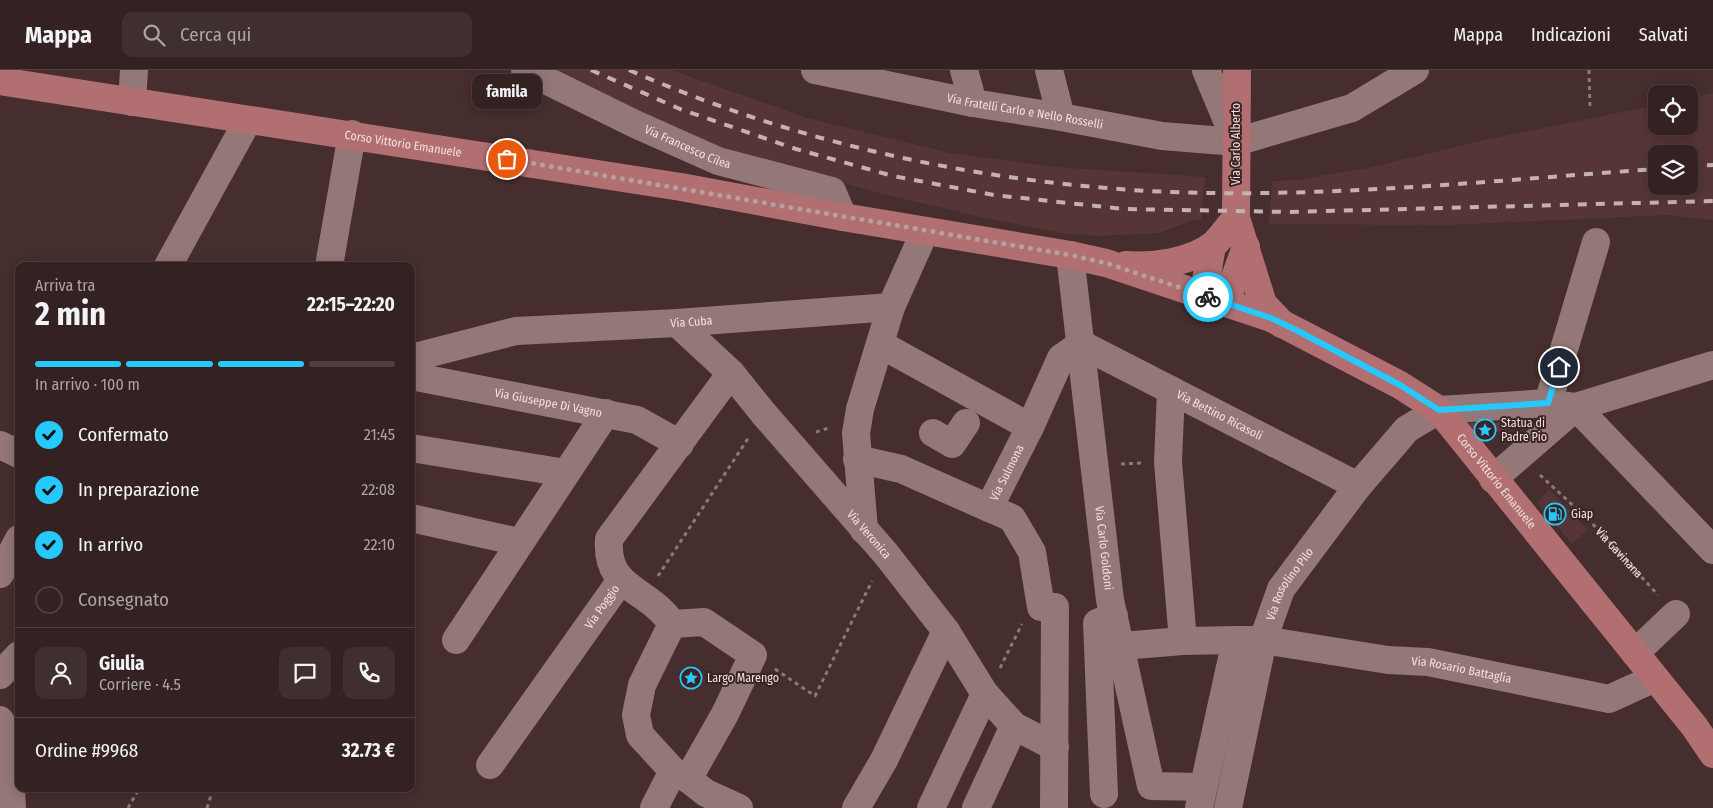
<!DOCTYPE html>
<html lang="it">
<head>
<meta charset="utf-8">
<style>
	:root { --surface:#342222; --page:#3f2f2f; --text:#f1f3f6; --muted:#a9a4a5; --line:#4e3f40; --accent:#25c9fe }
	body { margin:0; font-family:"Fira Sans Condensed",sans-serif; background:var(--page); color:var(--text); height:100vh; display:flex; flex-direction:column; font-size:19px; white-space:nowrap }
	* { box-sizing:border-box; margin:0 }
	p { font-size:16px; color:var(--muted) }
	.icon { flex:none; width:28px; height:28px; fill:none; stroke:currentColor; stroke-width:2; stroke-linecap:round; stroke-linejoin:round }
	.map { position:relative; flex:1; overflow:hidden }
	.panel { position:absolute; left:15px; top:192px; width:400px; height:530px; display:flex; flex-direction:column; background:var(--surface); border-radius:10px; box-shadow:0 2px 12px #0003,0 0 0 1px var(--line) }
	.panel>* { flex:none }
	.tools { position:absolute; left:1648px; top:15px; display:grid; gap:10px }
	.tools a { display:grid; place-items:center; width:50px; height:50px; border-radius:10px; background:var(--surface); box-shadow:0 2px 12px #0003,0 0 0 1px var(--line); font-size:25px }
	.pin { position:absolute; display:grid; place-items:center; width:42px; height:42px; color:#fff; margin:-21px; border:2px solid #fff; border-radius:50%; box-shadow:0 1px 5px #0007 }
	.courier { position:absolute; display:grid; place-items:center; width:50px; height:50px; margin:-25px; border:4px solid #25c9fe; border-radius:50%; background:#fff; color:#222; box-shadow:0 1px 6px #0007 }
	.bubble { position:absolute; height:35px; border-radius:10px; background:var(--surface); box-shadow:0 2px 12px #0003,0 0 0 1px var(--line); font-size:16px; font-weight:700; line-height:35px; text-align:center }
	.summary em { font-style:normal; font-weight:700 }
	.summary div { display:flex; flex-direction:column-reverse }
	.summary { display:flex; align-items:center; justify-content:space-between; height:85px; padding:0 20px }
	h1 { font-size:32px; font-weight:700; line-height:38px }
	.bar { display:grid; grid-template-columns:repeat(4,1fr); gap:8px 5px; align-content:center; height:60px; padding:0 20px }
	.bar i { height:6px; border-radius:4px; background:var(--line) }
	.bar .selected { background:var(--accent) }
	.bar p { grid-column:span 4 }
	.line { display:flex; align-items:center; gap:12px; padding:0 20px; border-top:1px solid var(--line) }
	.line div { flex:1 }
	.round { display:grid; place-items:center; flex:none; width:52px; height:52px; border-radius:10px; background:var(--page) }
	ol { padding:0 20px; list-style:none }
	li { display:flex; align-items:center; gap:15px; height:55px }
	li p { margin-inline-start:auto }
	li .icon { padding:5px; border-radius:50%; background:var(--accent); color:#111; stroke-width:4 }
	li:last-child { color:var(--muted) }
	li i { width:28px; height:28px; border:2px solid var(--line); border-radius:50% }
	header { display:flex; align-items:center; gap:30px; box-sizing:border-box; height:70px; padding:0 25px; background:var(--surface); border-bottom:1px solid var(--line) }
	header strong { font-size:24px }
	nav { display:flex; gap:28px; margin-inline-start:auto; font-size:18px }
	.search { width:350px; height:45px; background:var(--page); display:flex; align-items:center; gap:12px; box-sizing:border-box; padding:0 18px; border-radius:10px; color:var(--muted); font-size:19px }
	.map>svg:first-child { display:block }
</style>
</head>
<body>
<header>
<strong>Mappa</strong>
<div class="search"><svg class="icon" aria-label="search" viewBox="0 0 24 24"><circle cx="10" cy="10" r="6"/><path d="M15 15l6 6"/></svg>Cerca qui</div>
<nav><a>Mappa</a><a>Indicazioni</a><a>Salvati</a></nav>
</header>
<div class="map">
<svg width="1713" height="738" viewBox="0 0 1713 738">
	<rect width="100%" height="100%" fill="#462d2e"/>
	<path fill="#563537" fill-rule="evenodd" d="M546,0H671L807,48L950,83L1055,97L1205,107L1201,151L1194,150L1159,163L1100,166L1061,163L981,147L879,123L730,81L635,41Z
		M1713,23V150L1668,145L1449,155L1269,154L1272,111L1297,110L1372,97L1493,68L1656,35V56H1689V28ZM1656,84H1689V116H1656Z
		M1549,419L1588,460L1572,474L1537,432Z"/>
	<path fill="#633a3c" d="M1466,353H1511V358L1471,369Z"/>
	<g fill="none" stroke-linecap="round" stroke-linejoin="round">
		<g stroke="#8d7878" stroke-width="3" stroke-dasharray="4 4" stroke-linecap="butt">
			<path d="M1589,0L1590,38"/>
			<path d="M816,362L829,358"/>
			<path d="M1121,394L1142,393"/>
			<path id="s1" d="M1540,405L1591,452L1658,525"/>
			<path d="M658,506L749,367"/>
			<path d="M1000,598L1022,554"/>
			<path d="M775,599L815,626L872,511"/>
			<path d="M128,738L139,719"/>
			<path d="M207,738L213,719"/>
		</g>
		<g stroke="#947777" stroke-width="28">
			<path id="s2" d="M525,0L635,54L718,91L832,121L843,147"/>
			<path id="s3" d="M815,0L973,33L1061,47L1162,66L1236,72L1352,38L1415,0"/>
			<path d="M964,0L973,33"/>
			<path d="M1049,0L1061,47"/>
			<path d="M1206,0L1236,72"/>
			<path d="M132,32L134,0"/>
			<path id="s4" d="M1070,185L1110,530L1151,716L1203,717"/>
			<path d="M168,196L248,50"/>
			<path d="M329,196L352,64"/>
			<path id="s5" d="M677,253L731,303L764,344L886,484L946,561L985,624L1014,656L1055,677"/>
			<path d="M880,274L1030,357"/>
			<path id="s6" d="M411,288L516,261L677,253L891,237L925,161"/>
			<path d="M731,303L609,469C605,521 648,517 672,554L642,615L636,645L640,665L673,701L688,709L706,723L739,738"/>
			<path id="s7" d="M411,306L637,350L680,374"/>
			<path d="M1171,320L1168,392L1183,571"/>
			<path d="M1548,333L1596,172"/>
			<path d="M1576,337L1713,480"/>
			<path d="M933,363L952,374L966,353"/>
			<path d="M0,375L19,384"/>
			<path d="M411,378L566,403"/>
			<path id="s8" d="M857,389L901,399L989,438L1030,357L1061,288L1081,274L1358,416"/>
			<path d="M1493,409L1576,337L1713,295"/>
			<path d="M989,438L1012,448L1032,482L1041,537H1055L1054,738"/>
			<path d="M411,448L519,472"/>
			<path d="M864,460L856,363L860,339L891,237"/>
			<path d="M0,504L19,469"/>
			<path d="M672,554L704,552L753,585L725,644L688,709"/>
			<path d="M456,570L606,343"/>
			<path d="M1121,576L1183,571L1236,570"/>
			<path d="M1635,583L1676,544"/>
			<path d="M0,605L19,585"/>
			<path d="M0,650L8,666L12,738"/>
			<path id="s9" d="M490,695L621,510"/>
			<path d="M1104,724L1097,553L1114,546"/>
			<path d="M654,738L673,701"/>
			<path d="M856,738L884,690L946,561"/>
			<path d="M931,738L985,624"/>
			<path d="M976,738L1014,656"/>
			<path id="s10" d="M1199,738L1236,570H1263L1388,590L1428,592L1609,629L1655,608"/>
			<path id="s11" d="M1228,738L1263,570L1281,519L1358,416L1407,359L1439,340L1548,333L1576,337"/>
		</g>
		<g stroke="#b16f72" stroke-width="28">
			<path d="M1237,0L1236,148L1263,234L1282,254"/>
			<path id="s12" d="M0,11L681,117L843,147L1070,185L1106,193L1271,248L1400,315L1439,340L1694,656L1713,684"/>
			<path d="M1212,176L1206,210L1215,229L1231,218L1246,177"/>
			<path d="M1126,195C1152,197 1192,192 1213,175C1221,168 1228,157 1236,148"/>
		</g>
		<path stroke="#c4b1b1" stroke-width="4" stroke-dasharray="9 9" stroke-linecap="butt" d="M591,0L680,39L796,79L893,106L994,125L1124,139L1290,142L1713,131
			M629,0C789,70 958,108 1132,120C1305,131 1484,111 1656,99
			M1689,96L1713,95"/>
	</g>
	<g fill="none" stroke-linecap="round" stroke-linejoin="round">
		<path stroke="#b5a1a2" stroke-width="5" stroke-dasharray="0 9" d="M507,89L1070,185L1106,193L1208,227"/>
		<path stroke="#25c9fe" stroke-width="6" d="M1208,227L1271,248L1298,261L1400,315L1439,340L1548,333L1559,297"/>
	</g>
	<defs>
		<g id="sight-ring" transform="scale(1.125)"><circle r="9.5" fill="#3b2324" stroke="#25c9fe" stroke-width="1.5"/><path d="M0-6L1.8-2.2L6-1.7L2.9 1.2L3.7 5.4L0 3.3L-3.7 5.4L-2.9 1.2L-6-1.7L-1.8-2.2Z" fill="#25c9fe"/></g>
		<g id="fuel-ring" transform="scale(1.125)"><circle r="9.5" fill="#3b2324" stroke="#25c9fe" stroke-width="1.5"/><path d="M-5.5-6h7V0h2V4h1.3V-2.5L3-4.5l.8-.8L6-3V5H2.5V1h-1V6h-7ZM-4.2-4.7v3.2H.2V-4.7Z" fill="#25c9fe"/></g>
	</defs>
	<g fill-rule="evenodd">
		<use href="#sight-ring" x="1485" y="360"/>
		<use href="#fuel-ring" x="1555" y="444"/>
		<use href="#sight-ring" x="691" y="608"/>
	</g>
	<g text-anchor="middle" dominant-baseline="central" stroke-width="4" stroke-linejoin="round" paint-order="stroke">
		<g font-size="12" fill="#f1e0e0" stroke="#3b2324">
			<text stroke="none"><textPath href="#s3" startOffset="214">Via Fratelli Carlo e Nello Rosselli</textPath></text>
			<text stroke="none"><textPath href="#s12" startOffset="408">Corso Vittorio Emanuele</textPath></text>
			<text transform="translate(1236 74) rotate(-90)">Via Carlo Alberto</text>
			<text stroke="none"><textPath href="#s2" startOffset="180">Via Francesco Cilea</textPath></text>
			<text stroke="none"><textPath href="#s6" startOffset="284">Via Cuba</textPath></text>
			<text stroke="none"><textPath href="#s7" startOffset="140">Via Giuseppe Di Vagno</textPath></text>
			<text stroke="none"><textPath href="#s8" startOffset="488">Via Bettino Ricasoli</textPath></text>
			<text stroke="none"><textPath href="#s8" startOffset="181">Via Sulmona</textPath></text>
			<text stroke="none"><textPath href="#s12" startOffset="1578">Corso Vittorio Emanuele</textPath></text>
			<text stroke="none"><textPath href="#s5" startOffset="286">Via Veronica</textPath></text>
			<text stroke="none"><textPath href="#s4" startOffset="295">Via Carlo Goldoni</textPath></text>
			<text stroke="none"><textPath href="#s1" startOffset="111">Via Gavinana</textPath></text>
			<text stroke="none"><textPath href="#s11" startOffset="234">Via Rosolino Pilo</textPath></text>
			<text stroke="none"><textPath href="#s9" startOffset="194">Via Poggio</textPath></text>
			<text stroke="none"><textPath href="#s10" startOffset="400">Via Rosario Battaglia</textPath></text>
		</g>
		<g font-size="12" fill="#f1e0e0" stroke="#3b2324" text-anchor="start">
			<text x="1501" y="353">Statua di<tspan x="1501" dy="14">Padre Pio</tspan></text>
			<text x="1571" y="444">Giap</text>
			<text x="707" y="608">Largo Marengo</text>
		</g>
	</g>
</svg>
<div class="tools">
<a><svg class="icon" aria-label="locate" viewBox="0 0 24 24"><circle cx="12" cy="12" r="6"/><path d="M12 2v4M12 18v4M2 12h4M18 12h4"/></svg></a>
<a><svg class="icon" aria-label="layers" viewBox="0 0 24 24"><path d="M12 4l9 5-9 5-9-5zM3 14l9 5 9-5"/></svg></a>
</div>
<div class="pin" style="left:507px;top:89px;background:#ea580c"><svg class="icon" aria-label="bag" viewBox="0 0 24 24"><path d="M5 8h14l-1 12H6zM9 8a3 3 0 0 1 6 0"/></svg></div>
<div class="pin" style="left:1559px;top:297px;background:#1f2937"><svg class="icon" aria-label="home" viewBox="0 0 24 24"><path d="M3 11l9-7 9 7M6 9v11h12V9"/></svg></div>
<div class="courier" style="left:1208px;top:227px"><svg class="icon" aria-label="bike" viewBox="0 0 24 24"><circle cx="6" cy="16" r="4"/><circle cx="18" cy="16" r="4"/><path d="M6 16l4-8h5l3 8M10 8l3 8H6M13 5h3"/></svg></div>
<div class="bubble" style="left:472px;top:4px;width:70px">famila</div>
<section class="panel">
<div class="summary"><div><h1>2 min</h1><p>Arriva tra</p></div><em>22:15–22:20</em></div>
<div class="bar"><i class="selected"></i><i class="selected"></i><i class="selected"></i><i></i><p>In arrivo · 100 m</p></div>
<ol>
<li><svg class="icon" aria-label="check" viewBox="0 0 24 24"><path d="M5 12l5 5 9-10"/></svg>Confermato<p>21:45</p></li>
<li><svg class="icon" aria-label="check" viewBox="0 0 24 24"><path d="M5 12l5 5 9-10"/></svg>In preparazione<p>22:08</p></li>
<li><svg class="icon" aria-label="check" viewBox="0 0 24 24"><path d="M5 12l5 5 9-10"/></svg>In arrivo<p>22:10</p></li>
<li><i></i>Consegnato</li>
</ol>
<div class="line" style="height:90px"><a class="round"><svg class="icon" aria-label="person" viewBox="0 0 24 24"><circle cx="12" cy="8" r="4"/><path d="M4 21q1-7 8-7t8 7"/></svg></a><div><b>Giulia</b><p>Corriere · 4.5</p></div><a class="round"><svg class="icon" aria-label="chat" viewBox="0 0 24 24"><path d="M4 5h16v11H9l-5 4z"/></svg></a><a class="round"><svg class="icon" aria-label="phone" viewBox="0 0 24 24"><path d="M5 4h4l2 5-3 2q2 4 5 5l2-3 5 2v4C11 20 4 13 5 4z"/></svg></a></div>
<div class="line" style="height:65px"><div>Ordine #9968</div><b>32.73 €</b></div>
</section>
</div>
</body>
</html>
